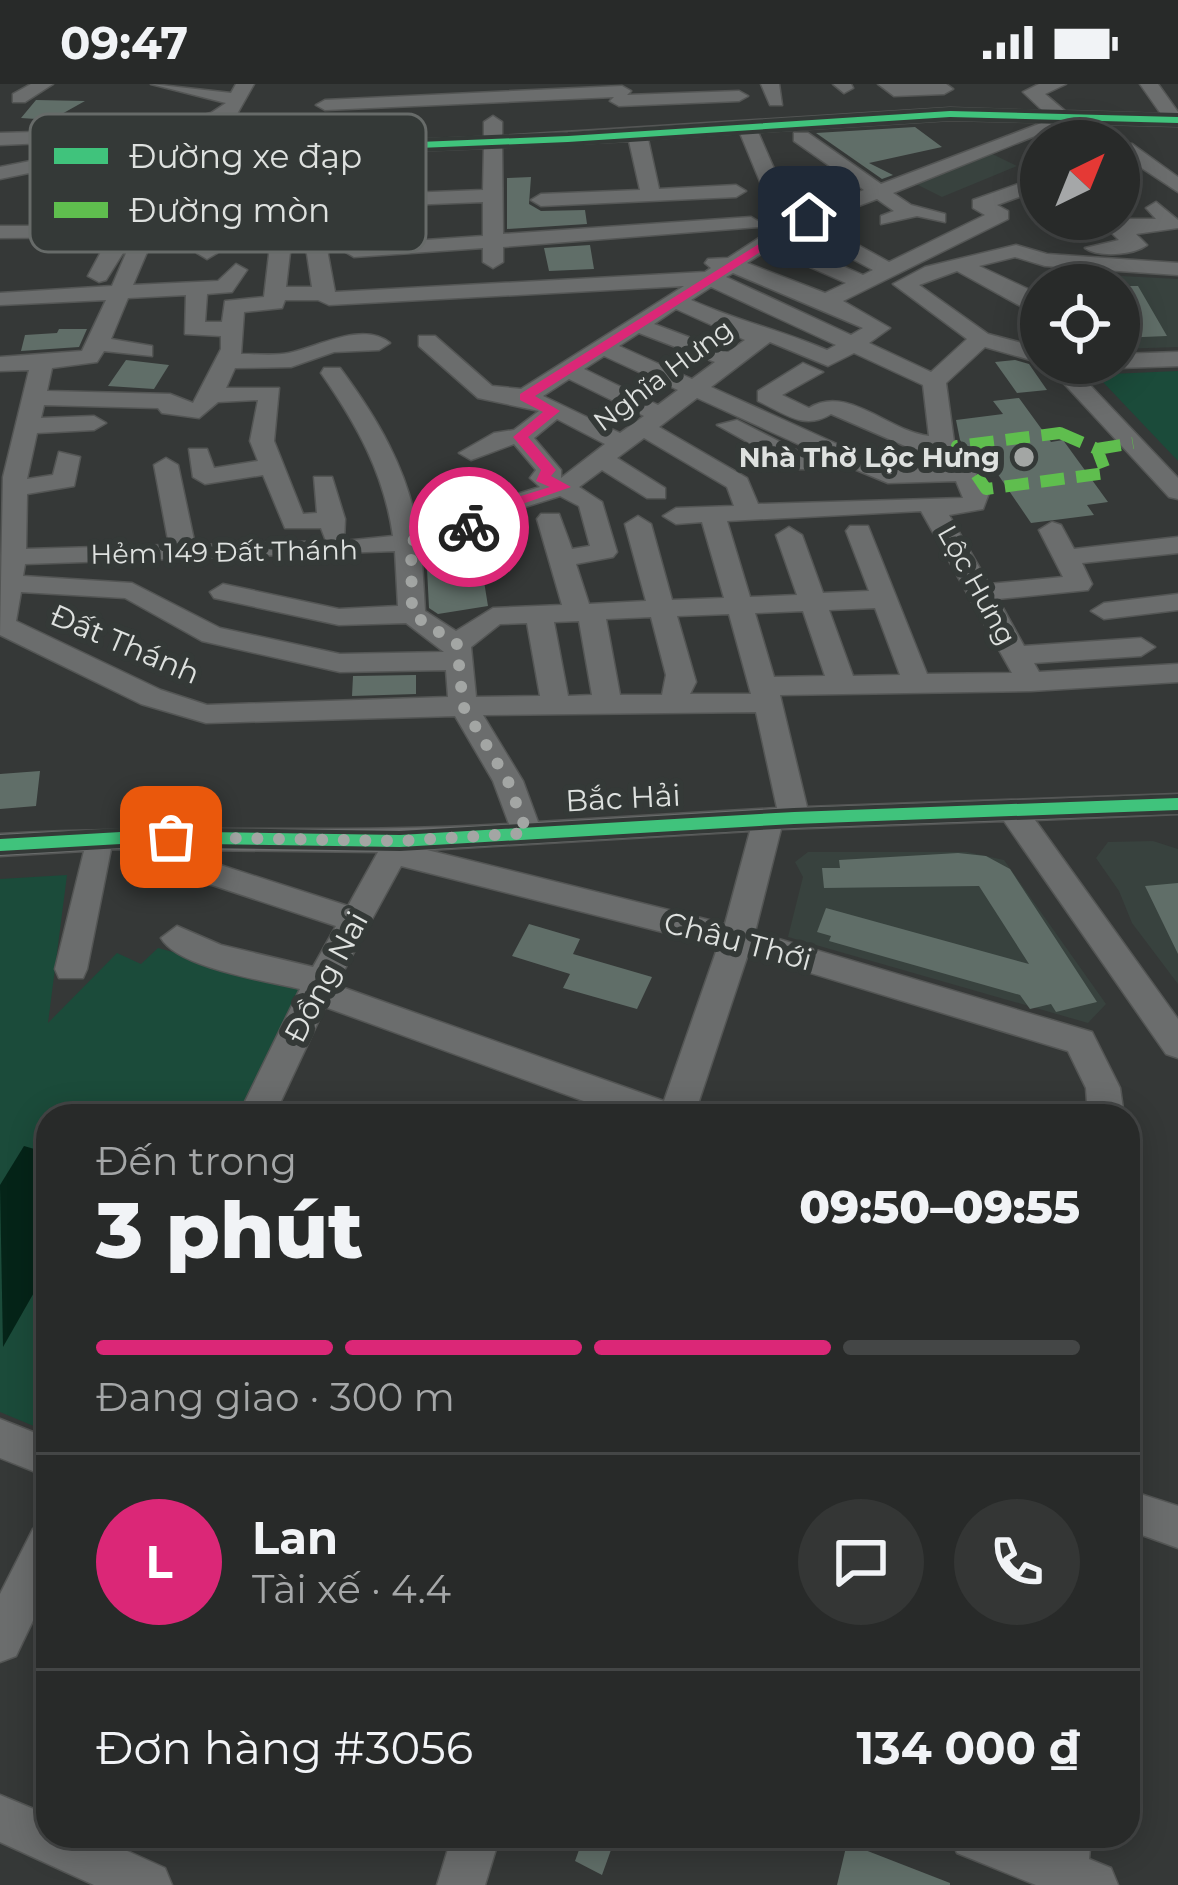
<!DOCTYPE html>
<html lang="vi">
<head>
<meta charset="utf-8">
<style>
	:root { --surface:#282a29; --page:#343635; --text:#f1f3f6; --muted:#a5a7a8; --line:#444646; --accent:#db2777 }
	body { margin:0; font-family:Montserrat,sans-serif; background:var(--page); color:var(--text); height:100vh; display:flex; flex-direction:column; font-size:45px; white-space:nowrap }
	* { box-sizing:border-box; margin:0 }
	p { font-size:39px; color:var(--muted) }
	.icon { flex:none; width:66px; height:66px; fill:none; stroke:currentColor; stroke-width:2; stroke-linecap:round; stroke-linejoin:round }
	.map { position:relative; flex:1; overflow:hidden }
	.panel { position:absolute; left:36px; top:1020px; width:1104px; height:744px; display:flex; flex-direction:column; background:var(--surface); border-radius:36px; box-shadow:0 6px 30px #0003,0 0 0 3px var(--line) }
	.panel>* { flex:none }
	.needle { width:78px; rotate:43deg }
	.tools { position:absolute; left:1020px; top:36px; display:grid; gap:24px }
	.tools a { display:grid; place-items:center; width:120px; height:120px; border-radius:50%; background:var(--surface); box-shadow:0 6px 30px #0003,0 0 0 3px var(--line); font-size:60px }
	.pin { position:absolute; display:grid; place-items:center; width:102px; height:102px; color:#fff; margin:-51px; border-radius:24px; box-shadow:0 6px 18px #0006 }
	.courier { position:absolute; display:grid; place-items:center; width:120px; height:120px; margin:-60px; border:9px solid #db2777; border-radius:50%; background:#fff; color:#222; box-shadow:0 3px 15px #0007 }
	.head em { font-style:normal; font-weight:800 }
	.head div { display:flex; flex-direction:column-reverse }
	.head { display:flex; align-items:center; justify-content:space-between; height:204px; padding:0 60px }
	h1 { font-size:78px; font-weight:800; line-height:90px }
	.bar { display:grid; grid-template-columns:repeat(4,1fr); gap:18px 12px; align-content:center; height:144px; padding:0 60px }
	.bar i { height:15px; border-radius:9px; background:var(--line) }
	.bar .on { background:var(--accent) }
	.bar p { grid-column:span 4 }
	.line { display:flex; align-items:center; gap:30px; padding:0 60px; border-top:3px solid var(--line) }
	.line div { flex:1 }
	.round { display:grid; place-items:center; flex:none; width:126px; height:126px; border-radius:63px; background:var(--page) }
	.status { display:flex; justify-content:space-between; align-items:center; height:84px; padding:0 60px; background:var(--surface); direction:ltr }
	.status svg { height:33px; fill:currentColor }
	.map>svg:first-child { display:block }
</style>
</head>
<body>
<div class="status"><b>09:47</b><svg viewBox="0 0 49 12"><path d="M0 12V9h3v3zM5 12V6h3v6zM10 12V3h3v9zM15 12V0h3v12zM26 1h20v11H26zM47 4h2v5h-2z"/></svg></div>
<div class="map">
<svg width="1178" height="1801" viewBox="0 0 1178 1801">
	<rect width="100%" height="100%" fill="#353837"/>
	<path fill="#38423e" d="M984,66L1017,82L942,113L908,96Z
		M1083,190L1178,195V263L1119,265V201H1083Z
		M1153,757L1178,765V900L1132,839L1119,807L1096,774L1108,758Z
		M808,768H967L1004,776L1106,920L1088,939L788,853L803,793L795,778Z"/>
	<path fill="#1b4b3a" d="M1178,287V377L1102,297L1110,290Z
		M67,791L48,939L117,869L141,880L158,864L305,903L241,1032H48V1348L0,1328V795Z"/>
	<path fill="#052418" d="M24,1062L48,1069V1184L3,1263L0,1101Z"/>
	<path fill="#606e68" d="M36,16L85,17L51,36L21,34Z
		M915,43L942,63L869,79L893,91L882,95L816,49Z
		M531,93L529,120L541,127L585,126L587,140L507,145V94Z
		M590,161L594,185L549,187L544,164Z
		M1119,202H1138L1167,252L1119,254Z
		M59,245H87L79,263L21,267L25,251L57,249Z
		M126,276L169,281L154,305L108,302Z
		M1015,276L1029,280L1047,306L1017,309L995,278Z
		M1019,314L1051,358L1063,356L1108,418L1087,421L1094,431L1031,439L997,389L985,390L960,356L956,336L1003,330L993,317Z
		M471,454H477L488,522L438,530L429,524L426,465Z
		M416,591V610L352,612L353,592Z
		M40,687L36,722L0,725V690Z
		M958,769L986,772L1010,785L1097,918L1056,928L1051,920L1030,925L1020,911L829,857L831,852L817,848L826,824L1029,880L979,802L824,804L822,784H840L839,776Z
		M1178,799V870L1145,802Z
		M529,840L580,855L573,870L652,893L637,925L563,904L570,890L512,872Z
		M584,1752H616L602,1791L575,1777Z
		M847,1759L950,1799V1801H837Z"/>
	<g fill="none" stroke-linecap="round" stroke-linejoin="round">
		<g stroke="#545655" stroke-width="3">
			<path id="minor" d="M31,0H53L25,18H13V10Z
				M151,0L231,9L236,0H254L237,30L225,37L68,81L56,141H114L142,68L315,60L316,46L325,40L334,46V59L484,53V38L493,32L502,38V52L950,24L1043,27L1023,8L1039,0H1066L1045,10L1065,27L1161,30L1140,0H1158L1178,28V42L1067,39L893,109L911,121L945,130V138L917,132L881,140V132L894,127L877,115L816,138L889,178L985,131L973,124V116L1041,92V105L997,121L1008,127V135L843,217L890,244L869,259L931,288L967,255L893,200L925,183L1016,161L1047,170L1178,179V191L1045,182L1015,173L979,182L1028,205L1041,219V228L1033,229L957,187L919,201L988,250L1041,264V279L985,263L946,299L954,358L989,409L983,425L949,431L989,500L1063,493L1039,446L1052,438L1061,441L1074,465L1178,453V469L1082,479L1092,500L1088,506L998,515L1024,562L1141,554L1155,563L1141,572L1034,579L1039,588L1178,580V598L1031,607L780,611L807,723L1178,710V730L1035,736L1178,935V974L1166,970L1004,737L781,745L755,848L1092,948L1120,1004L1124,1032H1088L1086,1004L1068,967L748,870L694,1032H625L325,923L274,1032H238L300,905C267,897 178,884 161,854L177,842L221,861L313,883L336,842L212,801L168,794L163,786L179,775L214,779L348,822L378,768L111,765L87,885L83,894H59L55,885L84,767L0,772V750C170,740 339,750 509,740L493,697L455,632L206,639L141,620L0,551L3,393L29,286L0,287V273L82,267L106,216L0,221V209L112,202L133,153L106,196L99,198L88,192L109,153L0,154V142H35L48,85L0,95V83L91,65L211,29L226,19ZM950,36L1044,38L881,100L808,49H794V57L864,106L800,130L792,126L758,48ZM740,49L773,129L784,138L728,174L708,175L705,179L711,184L705,188L335,208L323,144L329,124L483,118V152L354,161L344,167L354,173L483,164V178L493,184L503,178V163L758,143L761,139L751,133L503,150L502,63L629,57L640,106L541,110L531,116L541,122L736,113L746,107L736,101L659,105L648,55ZM484,64L483,106L331,112L333,70ZM314,71L305,138L272,145L264,213L225,217L222,238H205L207,210L232,208L247,186L236,180L218,197L133,201L156,147L134,141L157,77L209,75L197,169L207,175L217,169L228,75ZM799,146L873,186L863,191L783,156ZM304,150L312,203H286L292,151ZM769,165L846,199L825,209L747,179ZM733,189L863,244L851,251L726,193ZM684,202L521,305L492,302L435,252H419V262L478,314L539,327L514,346L494,349L459,369L471,376L514,360L536,386L530,394L540,403L488,419L477,433L418,447C407,384 377,334 340,284H324L321,289C357,341 384,389 393,452L344,457L345,435L332,393H314L317,429L303,430L274,357L279,304H226L235,284L291,283L334,268L379,266L390,259C363,237 318,263 289,269C274,272 256,270 241,270L244,228L282,224L285,216H318L329,221ZM711,203L836,261L827,266C780,246 738,237 691,216ZM186,211L185,250L221,252V265L193,319L170,310L47,307L52,284L97,278L104,267L152,272V262L111,255L128,214ZM676,225L745,256L728,268L654,240ZM639,249L715,278L692,295L619,262ZM770,258L828,282L854,269L923,301L929,352C889,348 848,300 809,324L782,311L823,288L803,279L758,307V317C784,329 804,347 831,330L912,365L935,366L947,382L892,385L711,303ZM604,272L678,306L658,321L584,285ZM569,295L644,332L620,349L543,312ZM697,314L811,366L804,370L737,336L717,341L796,385H814L830,375L888,399L956,397L963,414L758,420L747,394L659,343ZM258,316L250,357L258,377L214,384L207,365H189L193,393L205,400L263,391L285,444H321L326,457L195,461L178,381L166,374L154,381L169,461L26,465L27,410L74,402L80,373L59,368L53,391L27,395L37,349L94,346L106,339L94,332L41,334L44,321L158,324L162,329L199,334L218,318ZM557,335L605,360L561,394V386L534,354ZM644,354L727,403L734,422L676,424L663,432L676,440L702,438L724,514L672,516L651,440L638,432L625,440L646,517L589,520L576,480L613,473L617,468L602,418L579,403L602,386L647,414H665V404L617,374ZM560,412L579,422L590,462L572,465L559,430H541L537,435L562,521L493,524L456,547L425,527L421,461L495,444L506,429ZM921,427L1012,589L927,590L868,442H850L846,447L869,507L823,509L802,451L789,443L776,451L797,511L750,513L727,437ZM395,467L398,522L339,525L223,500L210,508L214,514L339,541L406,539L444,568L340,570L220,544L132,499L23,492L25,480ZM21,508L125,514L202,557L340,588L446,586L448,613L207,621L161,606L16,537ZM875,524L900,591L853,592L829,526ZM803,527L825,592L774,593L755,529ZM729,530L751,610H690L696,598L677,532ZM651,533L666,591L662,611H620L606,535ZM579,537L592,611L568,612L554,538ZM527,539L540,612L476,613L471,563L500,540ZM756,628L777,724L538,738L523,697L483,631ZM750,747L725,840L427,766ZM401,782L718,862L664,1017L336,901Z
				M761,0H779L782,21H770Z
				M833,0H851L853,4L844,9Z
				M878,0H946L953,5L944,10L894,12Z
				M622,2L631,7L627,11L739,7L748,12L739,17L619,22L610,17L614,13L325,26L316,21L325,16Z
				M106,46L113,48V56L0,61V49Z
				M1119,60H1132L1178,93V108L1119,69Z
				M1119,100L1131,106V114L1119,117Z
				M1156,118L1178,136V144L1136,150L1147,161C1134,171 1098,174 1085,164L1119,156L1097,135H1156L1146,124Z
				M1178,268V282L1119,284L1109,279H1119V270Z
				M1045,279H1069L1178,394V415L1169,413Z
				M1178,510V526L1104,535L1091,527L1104,519Z
				M0,1335L48,1354V1393L0,1374Z
				M1128,1406L1178,1422V1464L1128,1446Z
				M48,1439V1505L16,1572L0,1578V1510L33,1445Z
				M0,1711L48,1731V1752H94L165,1784L172,1801H94L0,1758Z
				M452,1752H500L485,1801H437Z
				M950,1752L1043,1756V1752H1091L1089,1775L1111,1784L1118,1801H1036L957,1769Z"/>
		</g>
		<use href="#minor" fill="#6b6d6d" fill-rule="evenodd"/>
		<path stroke="#5fbe4e" stroke-width="12" stroke-dasharray="24 12" stroke-linecap="butt" d="M1060,349L1097,365L1106,389L986,405L957,362Z
			M1097,365L1133,359"/>
		<g stroke="#343937" stroke-width="8">
			<path id="cycleway" d="M950,27L1178,33V39L950,33L568,58L149,75L144,72L149,69L568,52Z
				M1178,714V726L794,740L400,763L138,759L0,767V755L138,747L400,751L794,728Z"/>
		</g>
		<use href="#cycleway" fill="#40c37c" fill-rule="evenodd"/>
	</g>
	<path fill="#db2777" d="M805,131L815,133L535,312L560,327L528,353L556,386L551,392L571,403L502,427L491,443L463,447V440L481,436L492,421L550,403L536,397L541,386L513,353L543,328L520,316V310Z"/>
	<g fill="none" stroke-linecap="round" stroke-linejoin="round">
		<path stroke="#a3a6a4" stroke-width="12" stroke-dasharray="0 21.6" d="M171,753L400,757L527,749L508,697L463,622L457,560L412,530L411,457L469,443"/>
	</g>
	<circle fill="#a3a6a4" stroke="#343937" stroke-width="4.5" cx="1024" cy="373" r="12"/>
	<g text-anchor="middle" dominant-baseline="central" stroke-width="12" stroke-linejoin="round" paint-order="stroke">
		<g font-size="27" fill="#dee1df" stroke="#343937">
			<text transform="translate(663 291) rotate(-37)">Nghĩa Hưng</text>
			<text transform="translate(224 468) rotate(-1)">Hẻm 149 Đất Thánh</text>
			<text transform="translate(977 501) rotate(61)">Lộc Hưng</text>
		</g>
		<g font-size="27" font-weight="bold" fill="#dee1df" stroke="#343937" text-anchor="end">
			<text x="1000" y="373">Nhà Thờ Lộc Hưng</text>
		</g>
		<g font-size="30" fill="#dee1df" stroke="#343937">
			<text transform="translate(125 560) rotate(23)">Đất Thánh</text>
			<text transform="translate(623 714) rotate(-3)">Bắc Hải</text>
			<text transform="translate(738 857) rotate(15)">Châu Thới</text>
			<text transform="translate(326 893) rotate(-62)">Đồng Nai</text>
		</g>
	</g>
	<rect x="30" y="30" width="396" height="138" rx="18" fill="#343937" stroke="#676b69" stroke-width="3"/>
	<rect x="54" y="64" width="54" height="16" fill="#40c37c"/>
	<rect x="54" y="118" width="54" height="16" fill="#5fbe4e"/>
	<g font-size="33" fill="#dee1df">
		<text x="129" y="84">Đường xe đạp</text>
		<text x="129" y="138">Đường mòn</text>
	</g>
</svg>
<div class="tools">
<a><svg class="needle" viewBox="-14 -14 28 28"><path d="M0-13l5 13h-10z" fill="#e53935"/><path d="M0 13l5-13h-10z" fill="#a5a7a8"/></svg></a>
<a><svg class="icon" aria-label="locate" viewBox="0 0 24 24"><circle cx="12" cy="12" r="6"/><path d="M12 2v4M12 18v4M2 12h4M18 12h4"/></svg></a>
</div>
<div class="pin" style="left:171px;top:753px;background:#ea580c"><svg class="icon" aria-label="bag" viewBox="0 0 24 24"><path d="M5 8h14l-1 12H6zM9 8a3 3 0 0 1 6 0"/></svg></div>
<div class="pin" style="left:809px;top:133px;background:#1f2937"><svg class="icon" aria-label="home" viewBox="0 0 24 24"><path d="M3 11l9-7 9 7M6 9v11h12V9"/></svg></div>
<div class="courier" style="left:469px;top:443px"><svg class="icon" aria-label="bike" viewBox="0 0 24 24"><circle cx="6" cy="16" r="4"/><circle cx="18" cy="16" r="4"/><path d="M6 16l4-8h5l3 8M10 8l3 8H6M13 5h3"/></svg></div>
<section class="panel">
<div class="head"><div><h1>3 phút</h1><p>Đến trong</p></div><em>09:50–09:55</em></div>
<div class="bar"><i class="on"></i><i class="on"></i><i class="on"></i><i></i><p>Đang giao · 300 m</p></div>
<div class="line" style="height:216px"><b class="round" style="background:var(--accent);color:#fff">L</b><div><b>Lan</b><p>Tài xế · 4.4</p></div><a class="round"><svg class="icon" aria-label="chat" viewBox="0 0 24 24"><path d="M4 5h16v11H9l-5 4z"/></svg></a><a class="round"><svg class="icon" aria-label="phone" viewBox="0 0 24 24"><path d="M5 4h4l2 5-3 2q2 4 5 5l2-3 5 2v4C11 20 4 13 5 4z"/></svg></a></div>
<div class="line" style="height:156px"><div>Đơn hàng #3056</div><b>134 000 ₫</b></div>
</section>
</div>
</body>
</html>
